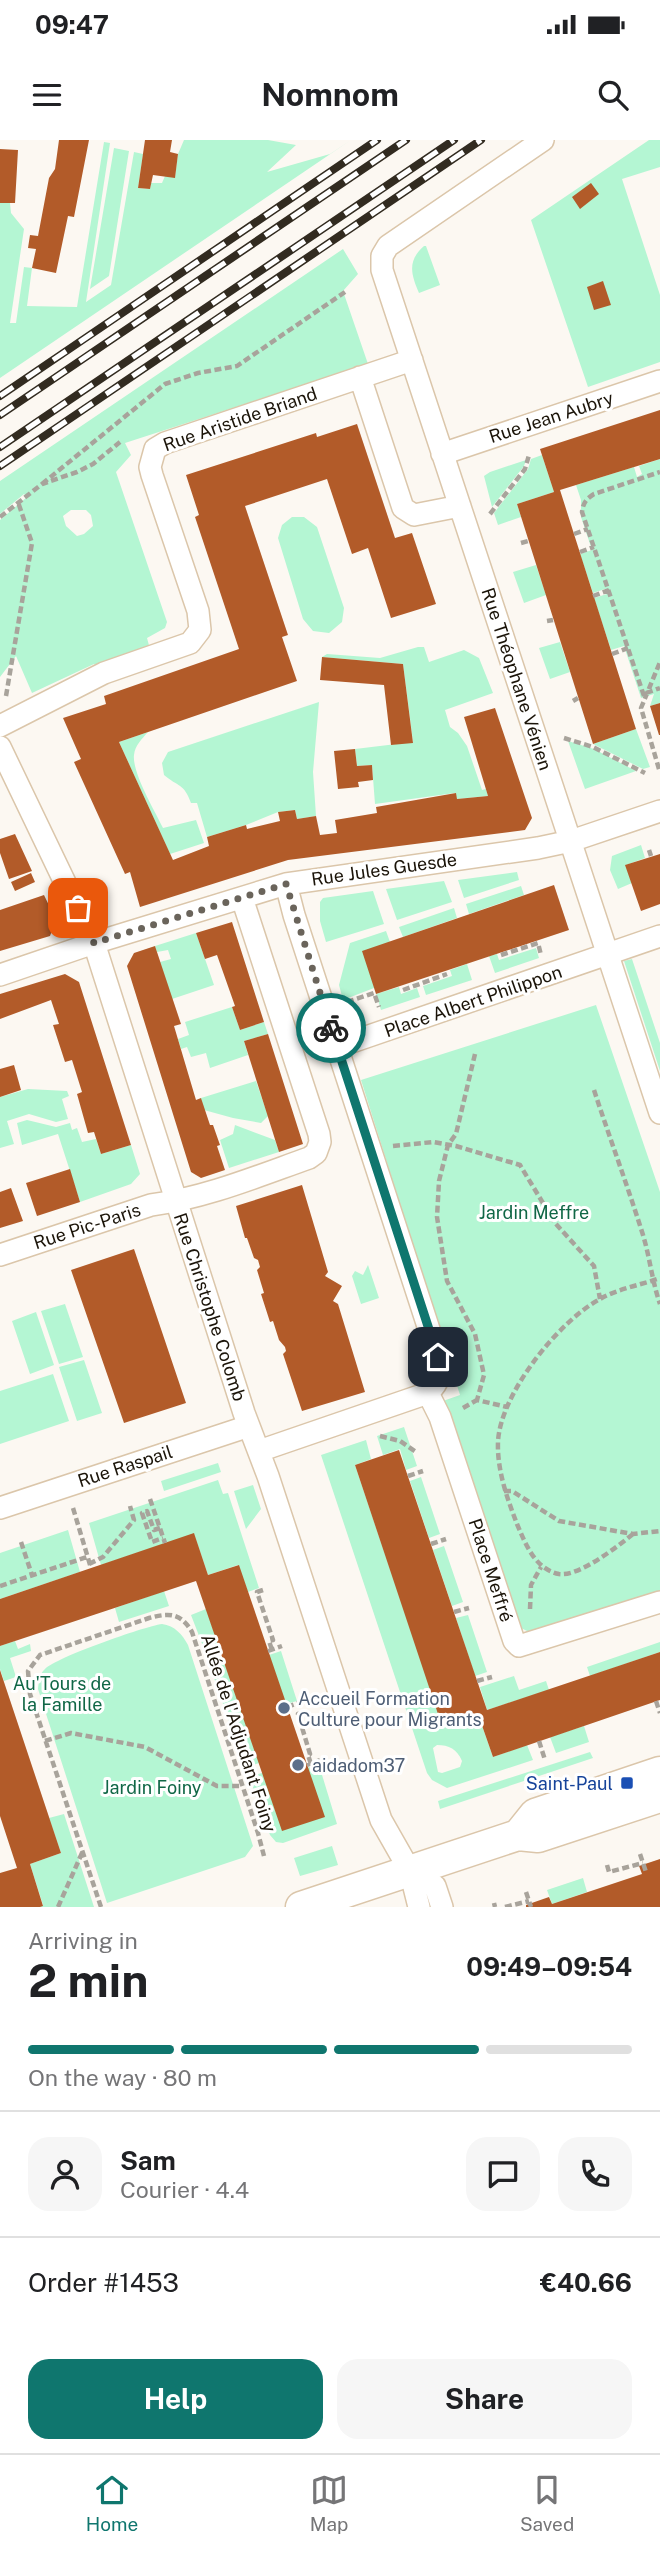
<!DOCTYPE html>
<html lang="en">
<head>
<meta charset="utf-8">
<style>
	:root { --surface:#fff; --page:#f6f6f6; --text:#202124; --muted:#757577; --line:#e0e0e0; --accent:#0f766e }
	body { margin:0; font-family:"Public Sans",sans-serif; background:var(--page); color:var(--text); height:100vh; display:flex; flex-direction:column; font-size:26px; white-space:nowrap }
	* { box-sizing:border-box; margin:0 }
	p { font-size:23px; color:var(--muted) }
	.icon { flex:none; width:38px; height:38px; fill:none; stroke:currentColor; stroke-width:2; stroke-linecap:round; stroke-linejoin:round }
	.map { position:relative; height:1767px; overflow:hidden }
	.side { display:flex; flex-direction:column; background:var(--surface); flex:1 }
	.side>* { flex:none }
	.pin { position:absolute; display:grid; place-items:center; width:60px; height:60px; color:#fff; margin:-30px; border-radius:14px; box-shadow:0 4px 10px #0006 }
	.courier { position:absolute; display:grid; place-items:center; width:70px; height:70px; margin:-35px; border:5px solid #0f766e; border-radius:50%; background:#fff; color:#222; box-shadow:0 2px 9px #0007 }
	.overview em { font-style:normal; font-weight:700 }
	.overview div { display:flex; flex-direction:column-reverse }
	.overview { display:flex; align-items:center; justify-content:space-between; height:119px; padding:0 28px }
	h1 { font-size:46px; font-weight:700; line-height:52px }
	.bar { display:grid; grid-template-columns:repeat(4,1fr); gap:10px 7px; align-content:center; height:84px; padding:0 28px }
	.bar i { height:9px; border-radius:5px; background:var(--line) }
	.bar .on { background:var(--accent) }
	.bar p { grid-column:span 4 }
	.line { display:flex; align-items:center; gap:18px; padding:0 28px; border-top:2px solid var(--line) }
	.line div { flex:1 }
	.round { display:grid; place-items:center; flex:none; width:74px; height:74px; border-radius:21px; background:var(--page) }
	.action { display:flex; gap:14px; margin-top:auto; padding:14px 28px }
	.action a { flex:1; height:80px; border-radius:21px; background:var(--accent); color:#fff; font-size:28px; font-weight:700; line-height:80px; text-align:center }
	.action a+a { background:var(--page); color:var(--text) }
	.status { display:flex; justify-content:space-between; align-items:center; height:49px; padding:0 35px; background:var(--surface); direction:ltr }
	.status svg { height:19px; fill:currentColor }
	header { display:flex; justify-content:space-between; align-items:center; height:91px; padding:0 28px; background:var(--surface); font-size:32px; font-weight:700 }
	.menu { display:flex; justify-content:space-around; align-items:center; height:98px; border-top:2px solid var(--line); background:var(--surface); font-size:19px; color:var(--muted) }
	.menu a { display:grid; justify-items:center; gap:4px }
	.menu .on { color:var(--accent) }
	.map>svg:first-child { display:block }
</style>
</head>
<body>
<div class="status"><b>09:47</b><svg viewBox="0 0 49 12"><path d="M0 12V9h3v3zM5 12V6h3v6zM10 12V3h3v9zM15 12V0h3v12zM26 1h20v11H26zM47 4h2v5h-2z"/></svg></div>
<header><svg class="icon" aria-label="menu" viewBox="0 0 24 24"><path d="M4 6h16M4 12h16M4 18h16"/></svg>Nomnom<svg class="icon" aria-label="search" viewBox="0 0 24 24"><circle cx="10" cy="10" r="6"/><path d="M15 15l6 6"/></svg></header>
<div class="map">
<svg width="660" height="1767" viewBox="0 0 660 1767">
	<rect width="100%" height="100%" fill="#fcf8f2"/>
	<path fill="#b4f6d3" fill-rule="evenodd" d="M184,0H268L296,5L267,32L330,14L351,0L0,238V63H10L11,73L24,89L10,183H16L24,127L32,128L27,166L77,167L104,2L110,3L86,162L111,145L134,12L143,14L138,48L150,49L151,43H162L165,36L175,37L178,14Z
		M649,0H660V27L622,39L660,155V222L588,247L531,80Z
		M114,8L129,11L109,136L90,149Z
		M424,106H426L440,145L419,153C411,134 407,121 424,106Z
		M343,109L358,134L343,151L368,224L125,303L131,315L116,332L167,482L165,488L147,498L150,509L98,527L94,524L32,553L16,516L0,537V380L27,357L24,354L0,374V341ZM71,370H86L91,375L93,386L84,394L77,396L66,386L63,376Z
		M542,315L554,352L517,364L521,377L498,385L494,373L528,329L531,319Z
		M660,319V563L650,566L654,554L641,558L624,506L611,510L594,458L607,454L605,449L593,453L580,414L592,410L581,377V360L576,345L634,327L637,337L642,334L639,326Z
		M526,320L524,326L492,367L484,336L490,332Z
		M292,377H304L317,387L344,468L342,482L329,493L313,491L303,479L278,398L282,385Z
		M536,425L546,455L524,463L513,432Z
		M560,502L570,532L550,539L539,508Z
		M418,507H424L429,522L464,510L479,518L493,553L445,570L450,587L458,593L467,606L482,650L486,649L488,656L457,659L455,653L375,664L372,625L357,626L355,609L413,602L403,524L322,517L327,514L380,518Z
		M319,562L313,632L316,676L297,679L295,670L278,672L246,685L207,697L197,663H191C184,643 178,647 164,635L162,623L168,612Z
		M636,589L650,627L643,629L593,604Z
		M148,592C142,599 135,605 134,615C132,633 155,671 163,688L196,680L204,703L170,714L119,602Z
		M568,601L594,609L636,631L585,649Z
		M641,705L645,718L626,725L632,743L618,749L610,730L612,716Z
		M517,732L519,740L464,758L458,740Z
		M444,741L452,762L397,780L386,749Z
		M521,746L524,755L469,774L466,764Z
		M373,751L384,784L326,802L320,781V762L323,758Z
		M454,768L457,778L403,797L399,787Z
		M386,791L390,802L374,848L343,860L339,845L350,803Z
		M196,793L214,845L172,859L160,822L171,819L168,810L157,812L155,806Z
		M536,808L539,818L495,833L489,816L497,814L499,820Z
		M632,819L660,903V931L624,821Z
		M467,824L472,840L426,855L423,846L452,836L450,830Z
		M399,847L401,854L417,848L420,857L381,870L376,854Z
		M596,865L660,1052V1453L531,1493L519,1487L443,1261L460,1255L361,940Z
		M232,867L240,890L264,882L268,894L244,901L248,915L210,928L206,913L191,917L187,907L181,909L178,899L189,895L185,882Z
		M256,941L268,976L261,983L233,978L204,970L201,958Z
		M28,949L67,951L69,956L62,959L68,979L56,982L29,974L7,981L14,1004L0,1008V957Z
		M27,980L56,987L70,983L72,990L77,988L82,1002L96,999L101,1014L131,1005L140,1034L131,1044L80,1062L58,994L22,1005L17,983Z
		M235,985L275,1000L279,1012L229,1028L220,1000L233,994Z
		M368,1125L379,1158L361,1164L352,1136L355,1131L363,1135Z
		M65,1164L83,1217L59,1224L41,1171Z
		M36,1172L54,1225L30,1234L12,1181Z
		M84,1220L102,1273L77,1281L59,1227Z
		M53,1234L69,1281L0,1304V1251Z
		M404,1287L417,1326L406,1330L400,1309L383,1315L377,1296Z
		M366,1300L371,1319L355,1325L443,1586L478,1574L493,1617L527,1605L533,1620L447,1648L432,1640L427,1633L321,1315ZM437,1605C449,1605 457,1609 462,1621L460,1627L442,1633L438,1632L433,1608Z
		M218,1323L221,1332L164,1351L161,1341Z
		M421,1337L440,1394L429,1398L410,1341Z
		M218,1340L223,1354L228,1353L259,1448L248,1452L238,1425L208,1435L194,1394L101,1425L89,1383Z
		M253,1345L261,1369L246,1389L234,1351Z
		M68,1390L80,1432L0,1459V1413Z
		M444,1406L463,1462L452,1466L433,1410Z
		M164,1451L169,1466L119,1482L115,1468Z
		M206,1469L220,1509L206,1514L191,1475Z
		M468,1475L487,1532L475,1536L456,1478Z
		M162,1484C175,1486 182,1494 188,1505L253,1706L245,1717L107,1763L38,1549C39,1542 39,1534 45,1529C57,1517 143,1487 162,1484Z
		M15,1501L18,1509L30,1504L31,1511L10,1518L16,1537L4,1541L0,1529V1506Z
		M660,1502V1512L590,1536L587,1527Z
		M281,1511L297,1561L286,1564L269,1515Z
		M223,1517L259,1623L245,1628L209,1523Z
		M514,1536L519,1550L546,1541L549,1550L487,1570L480,1547Z
		M584,1586L589,1602L556,1613L550,1597Z
		M590,1612L593,1618L440,1669L438,1661Z
		M319,1625L337,1684L283,1703L276,1702L270,1695L249,1637C271,1628 296,1632 319,1625Z
		M64,1674L94,1767H40L43,1765L30,1724L61,1713L49,1678Z
		M332,1706L338,1725L300,1736L294,1718Z
		M583,1738L587,1752L552,1764L547,1750Z"/>
	<path fill="#b25b29" d="M59,0H89L74,77L68,76L56,133L32,128L36,109L28,108L30,95L38,96L49,38L55,29Z
		M145,0H172L170,12L178,14L175,38L153,35L150,49L138,48Z
		M0,9L18,10L15,63H0Z
		M591,43L599,54L580,69L572,57Z
		M603,141L611,165L594,170L587,147Z
		M660,270V319L560,350L636,589L593,604L517,364L554,352L540,309Z
		M357,284L395,398L412,393L436,464L391,478L368,408L352,414L327,339L245,366L288,495L282,497L297,541L119,602L173,720L209,706L207,697L246,685L247,689L280,681L278,672L295,670L297,679L316,676L320,695L337,693L335,680L377,673L376,667L456,653L457,659L488,656L464,577L495,568L532,678L525,690L288,720L140,767L130,732L125,734L74,622L81,619L63,578L106,564L104,556L239,509L195,377L199,375L186,335L316,293L317,297Z
		M322,517L403,524L413,603L391,605L384,545L320,540Z
		M660,563V595H659L650,566Z
		M355,609L357,626L372,625L373,640L358,642L359,647L338,649L334,611Z
		M15,694L32,731L9,739L0,713V699Z
		M660,714V764L641,771L625,725Z
		M31,733L35,742L15,751L11,742Z
		M554,745L569,790L376,854L362,811Z
		M44,755L56,780L50,796L0,811V770Z
		M232,782L264,882L240,890L232,867L235,866L217,815L205,819L196,793Z
		M155,806L181,884L174,886L196,960L201,958L210,985H213L220,1005L217,1006L225,1030L201,1038L191,1032L127,826L134,813Z
		M65,834L79,842L131,1005L101,1014L94,992L88,993L77,954L82,952L72,920L65,922L53,885L59,884L51,860L0,879V854Z
		M268,894L303,1004L279,1012L244,901Z
		M14,925L21,950L0,957V929Z
		M70,1029L80,1062L37,1076L26,1043Z
		M302,1045L328,1132L325,1136L342,1146L333,1161L338,1164L365,1252L302,1271L283,1214L286,1211L285,1207L279,1200L273,1181L270,1182L261,1154L264,1153L257,1130L260,1127L258,1120L254,1118L247,1098H245L236,1066Z
		M11,1048L23,1081L0,1088V1052Z
		M134,1109L186,1263L124,1283L71,1130Z
		M399,1310L487,1570L660,1512V1560L493,1617L478,1574L442,1586L355,1325Z
		M194,1393L208,1435L239,1425L325,1677L282,1691L196,1441L0,1506V1459Z
		M0,1530L61,1713L30,1724L43,1766L40,1767H0V1733L17,1728L0,1676Z
		M660,1719V1767H526V1765L549,1757L552,1764L642,1734L639,1726Z"/>
	<g fill="none" stroke-linecap="round" stroke-linejoin="round">
		<g stroke="#dbc6aa" stroke-width="24">
			<path id="street" d="M543,0L388,106L382,116V130L660,973
				M360,237L403,368L414,375L460,366
				M442,314L660,241
				M0,586L104,533L190,503L200,490L198,471L152,335L150,327L155,309L165,303L412,220
				M0,607L94,803L244,1273L268,1336L381,1680L410,1731L419,1767
				M0,835L94,803L286,744L538,708L571,701L660,671
				M337,907L660,796
				M0,1115L151,1065C205,1058 258,1036 309,1018L316,1013L320,1002L319,994L242,758
				M428,1253L440,1277L514,1501L519,1506L660,1462
				M259,1311L428,1253C440,1242 441,1233 438,1217L294,775L286,744
				M0,1368L249,1286
				M410,1731L435,1746L442,1767"/>
		</g>
		<g stroke="#dbc6aa" stroke-width="33">
			<path id="secondary" d="M518,1695L535,1674L660,1632
				M301,1767L518,1695L538,1697L660,1657"/>
		</g>
		<path stroke="#a8a39b" stroke-width="4.5" stroke-dasharray="7 3.5" stroke-linecap="butt" d="M42,344L165,244L198,233L237,226L345,152
			M490,374L525,329L529,315
			M0,377L42,344L77,332L93,324L120,302
			M574,394L588,389
			M521,403L528,401
			M580,412L594,407
			M593,456L609,450
			M547,481L553,480
			M612,514L628,508
			M646,553L660,548
			M6,556L32,403L18,362
			M644,556L582,372C583,363 586,359 594,354L660,332
			M573,561L578,558
			M564,598L593,607L645,633
			M659,629L641,568L660,522
			M649,710L651,716
			M501,815L538,803L541,815
			M403,850L447,834
			M347,862L374,853L379,867
			M475,914L456,994L448,1005L439,1041L437,1077L447,1141L475,1194L484,1235L477,1260L507,1267
			M594,950C610,999 628,1047 643,1095C650,1118 652,1141 660,1164
			M393,1006L433,1002L456,1006L520,1025L555,1083L594,1126L600,1159
			M463,1268L477,1260
			M380,1296L400,1301L416,1312
			M408,1336L423,1331
			M504,1351H512L559,1381L633,1394L660,1391
			M150,1359L165,1403
			M73,1368L91,1428
			M160,1388L154,1390L147,1371L142,1373L152,1402L163,1398
			M633,1394C618,1406 579,1437 559,1434C535,1429 526,1405 517,1384C507,1358 497,1330 498,1302C500,1254 559,1181 600,1159C617,1149 641,1145 660,1138
			M21,1402L32,1435
			M431,1404L446,1399
			M89,1424L103,1417L134,1380L130,1366
			M0,1446L87,1417
			M263,1450L257,1452L273,1500L269,1501L272,1510
			M530,1469L531,1445L541,1427
			M454,1472L469,1468
			M268,1511L282,1506
			M477,1541L492,1537
			M656,1561L660,1573
			M287,1567L301,1562
			M304,1572L298,1574L310,1614L308,1615L311,1624
			M45,1601L71,1593L145,1607L217,1646H242
			M539,1601L545,1620
			M307,1625L320,1620
			M640,1714L646,1732
			M607,1725L609,1732L643,1723
			M526,1752L531,1767
			M494,1763L495,1767
			M58,1767L82,1713
			M101,1767L30,1554L28,1531L40,1515L149,1478C169,1473 180,1472 192,1492L258,1693L264,1716
			M505,1767L529,1761"/>
		<use href="#street" stroke="#fff" stroke-width="21"/>
		<use href="#secondary" stroke="#fff" stroke-width="30"/>
		<g stroke="#322b20" stroke-width="8">
			<path id="rail" d="M0,256L377,0
				M0,275L406,0
				M0,307L454,0
				M0,326L481,0"/>
		</g>
		<use href="#rail" stroke="#fff" stroke-width="5" stroke-dasharray="16" stroke-linecap="butt"/>
	</g>
	<g fill="none" stroke-linecap="round" stroke-linejoin="round">
		<path stroke="#6a645b" stroke-width="7" stroke-dasharray="0 12.6" d="M78,768L94,803L286,744L331,888"/>
		<path stroke="#0f766e" stroke-width="9" d="M331,888L438,1217"/>
	</g>
	<g fill="#5c6f8a" stroke="#fff" stroke-width="2.5">
		<circle cx="284" cy="1568" r="7"/>
		<circle cx="298" cy="1625" r="7"/>
	</g>
	<rect fill="#1a4fb4" stroke="#fff" stroke-width="2.5" x="620" y="1636" width="14" height="14" rx="3.5"/>
	<g text-anchor="middle" dominant-baseline="central" stroke-width="6" stroke-linejoin="round" paint-order="stroke">
		<g font-size="18" fill="#1b1409" stroke="#fff">
			<text transform="translate(551 277) rotate(-18)">Rue Jean Aubry</text>
			<text transform="translate(240 279) rotate(-19)">Rue Aristide Briand</text>
			<text transform="translate(517 539) rotate(72)">Rue Théophane Vénien</text>
			<text transform="translate(384 729) rotate(-8)">Rue Jules Guesde</text>
			<text transform="translate(473 861) rotate(-19)">Place Albert Philippon</text>
			<text transform="translate(87 1086) rotate(-18)">Rue Pic-Paris</text>
			<text transform="translate(210 1167) rotate(72)">Rue Christophe Colomb</text>
			<text transform="translate(125 1326) rotate(-18)">Rue Raspail</text>
			<text transform="translate(491 1430) rotate(72)">Place Meffré</text>
			<text transform="translate(239 1593) rotate(72)">Allée de l'Adjudant Foiny</text>
		</g>
		<g font-size="18" fill="#106746" stroke="#fff">
			<text x="534" y="1072">Jardin Meffre</text>
			<text x="62" y="1543">Au'Tours de<tspan x="62" dy="21">la Famille</tspan></text>
			<text x="152" y="1647">Jardin Foiny</text>
		</g>
		<g font-size="18" fill="#4e5e75" stroke="#fff" text-anchor="start">
			<text x="298" y="1558">Accueil Formation<tspan x="298" dy="21">Culture pour Migrants</tspan></text>
			<text x="312" y="1625">aidadom37</text>
		</g>
		<g font-size="18" fill="#164399" stroke="#fff" text-anchor="end">
			<text x="613" y="1643">Saint-Paul</text>
		</g>
	</g>
</svg>
<div class="pin" style="left:78px;top:768px;background:#ea580c"><svg class="icon" aria-label="bag" viewBox="0 0 24 24"><path d="M5 8h14l-1 12H6zM9 8a3 3 0 0 1 6 0"/></svg></div>
<div class="pin" style="left:438px;top:1217px;background:#1f2937"><svg class="icon" aria-label="home" viewBox="0 0 24 24"><path d="M3 11l9-7 9 7M6 9v11h12V9"/></svg></div>
<div class="courier" style="left:331px;top:888px"><svg class="icon" aria-label="bike" viewBox="0 0 24 24"><circle cx="6" cy="16" r="4"/><circle cx="18" cy="16" r="4"/><path d="M6 16l4-8h5l3 8M10 8l3 8H6M13 5h3"/></svg></div>
</div>
<section class="side">
<div class="overview"><div><h1>2 min</h1><p>Arriving in</p></div><em>09:49–09:54</em></div>
<div class="bar"><i class="on"></i><i class="on"></i><i class="on"></i><i></i><p>On the way · 80 m</p></div>
<div class="line" style="height:126px"><a class="round"><svg class="icon" aria-label="person" viewBox="0 0 24 24"><circle cx="12" cy="8" r="4"/><path d="M4 21q1-7 8-7t8 7"/></svg></a><div><b>Sam</b><p>Courier · 4.4</p></div><a class="round"><svg class="icon" aria-label="chat" viewBox="0 0 24 24"><path d="M4 5h16v11H9l-5 4z"/></svg></a><a class="round"><svg class="icon" aria-label="phone" viewBox="0 0 24 24"><path d="M5 4h4l2 5-3 2q2 4 5 5l2-3 5 2v4C11 20 4 13 5 4z"/></svg></a></div>
<div class="line" style="height:91px"><div>Order #1453</div><b>€40.66</b></div>
<div class="action"><a>Help</a><a>Share</a></div>
</section>
<nav class="menu">
<a class="on"><svg class="icon" aria-label="home" viewBox="0 0 24 24"><path d="M3 11l9-7 9 7M6 9v11h12V9"/></svg>Home</a>
<a><svg class="icon" aria-label="map" viewBox="0 0 24 24"><path d="M3 6l6-2 6 2 6-2v14l-6 2-6-2-6 2zM9 4v14M15 6v14"/></svg>Map</a>
<a><svg class="icon" aria-label="saved" viewBox="0 0 24 24"><path d="M7 4h10v16l-5-4-5 4z"/></svg>Saved</a>
</nav>
</body>
</html>
